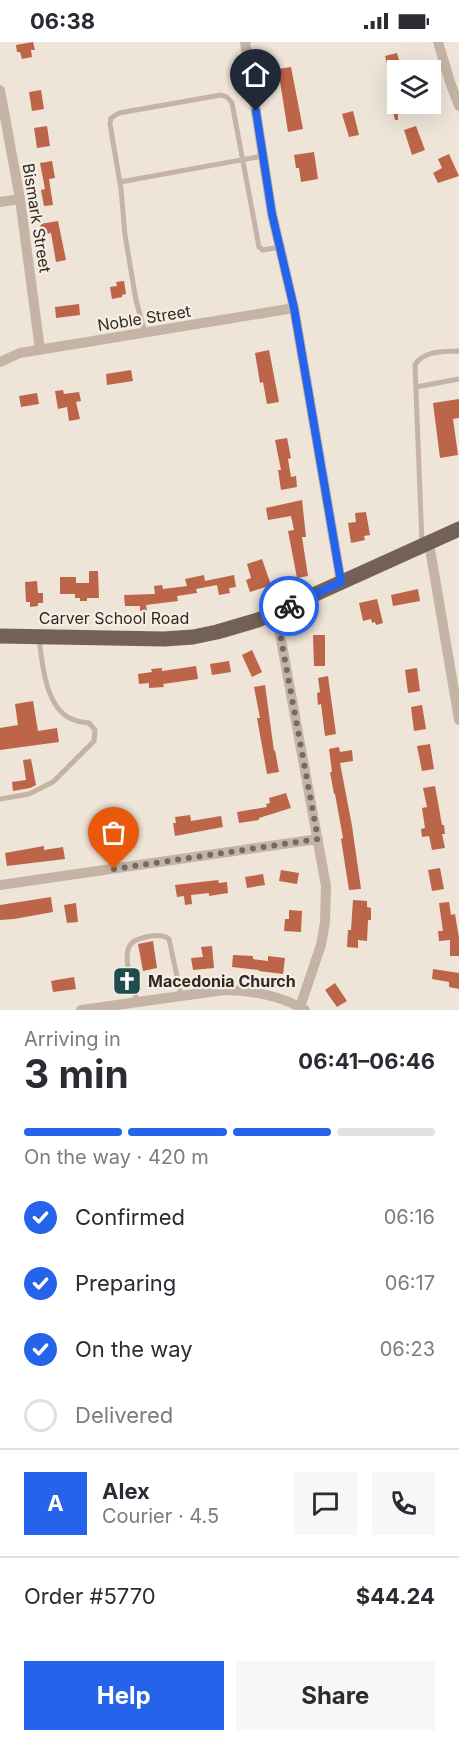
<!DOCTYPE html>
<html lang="en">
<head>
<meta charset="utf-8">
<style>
	:root { --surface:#fff; --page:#f7f7f7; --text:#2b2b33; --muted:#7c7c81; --line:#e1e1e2; --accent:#2563eb }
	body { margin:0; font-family:Inter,sans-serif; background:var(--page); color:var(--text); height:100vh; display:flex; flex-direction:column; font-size:22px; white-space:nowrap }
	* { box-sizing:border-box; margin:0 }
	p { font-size:20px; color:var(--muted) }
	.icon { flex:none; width:33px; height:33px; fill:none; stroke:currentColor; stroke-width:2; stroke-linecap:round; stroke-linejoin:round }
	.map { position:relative; height:968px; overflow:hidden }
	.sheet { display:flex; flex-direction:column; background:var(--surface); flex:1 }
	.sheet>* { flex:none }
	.fabs { position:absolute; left:387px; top:18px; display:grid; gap:12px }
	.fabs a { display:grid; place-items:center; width:54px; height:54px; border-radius:0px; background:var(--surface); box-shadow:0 6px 24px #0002; font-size:30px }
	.pin { position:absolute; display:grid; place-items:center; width:51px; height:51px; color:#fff; margin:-62px -26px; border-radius:50% 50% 50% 0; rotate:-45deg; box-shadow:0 0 6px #0007 }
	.pin .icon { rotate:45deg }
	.courier { position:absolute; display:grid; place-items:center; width:60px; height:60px; margin:-30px; border:4px solid #2563eb; border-radius:50%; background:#fff; color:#222; box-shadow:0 2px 8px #0007 }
	.head em { font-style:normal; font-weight:700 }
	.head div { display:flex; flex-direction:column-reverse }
	.head { display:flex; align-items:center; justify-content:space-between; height:102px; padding:0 24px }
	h1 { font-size:39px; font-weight:700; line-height:45px }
	.bar { display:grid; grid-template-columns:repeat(4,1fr); gap:9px 6px; align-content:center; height:72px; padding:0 24px }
	.bar i { height:8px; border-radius:4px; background:var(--line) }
	.bar .on { background:var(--accent) }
	.bar p { grid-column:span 4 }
	.line { display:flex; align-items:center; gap:15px; padding:0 24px; border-top:2px solid var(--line) }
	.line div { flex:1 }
	.round { display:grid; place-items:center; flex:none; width:63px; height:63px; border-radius:0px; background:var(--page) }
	ol { padding:0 24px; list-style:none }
	li { display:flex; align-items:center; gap:18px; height:66px }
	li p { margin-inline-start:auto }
	li .icon { padding:6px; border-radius:50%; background:var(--accent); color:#fff; stroke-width:4 }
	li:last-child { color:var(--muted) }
	li i { width:33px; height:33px; border:3px solid var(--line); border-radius:50% }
	.cta { display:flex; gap:12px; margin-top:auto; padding:12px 24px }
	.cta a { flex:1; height:69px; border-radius:0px; background:var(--accent); color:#fff; font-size:24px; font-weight:700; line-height:69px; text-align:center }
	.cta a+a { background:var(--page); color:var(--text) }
	.status { display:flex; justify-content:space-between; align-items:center; height:42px; padding:0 30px; background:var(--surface); direction:ltr }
	.status svg { height:16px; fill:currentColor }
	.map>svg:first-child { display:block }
</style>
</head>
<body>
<div class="status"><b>06:38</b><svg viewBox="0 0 49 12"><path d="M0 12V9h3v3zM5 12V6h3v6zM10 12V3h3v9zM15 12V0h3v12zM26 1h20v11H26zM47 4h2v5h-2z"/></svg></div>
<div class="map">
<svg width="459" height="968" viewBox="0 0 459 968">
	<rect width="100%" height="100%" fill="#eee4d8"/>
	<path fill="#bc6548" d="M33,0L35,8H31L32,15L22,17L20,10H17L16,3Z
		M397,11L402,28H398V62H412L413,64L407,65V68L400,70L399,67L398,68V78H395L387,47L393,45L385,14Z
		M291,25L303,87L288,90L278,27Z
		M41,48L44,67L32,69L29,50Z
		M353,69L359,93L349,95L342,72Z
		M47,84L50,104L37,106L34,86Z
		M416,84L425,108L412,113L404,88Z
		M314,110L318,137L301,140L299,126H296L294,113Z
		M449,112L459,134L438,141L433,131L442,126L438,117Z
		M52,119L55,136L49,137L53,163L44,164L41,148L45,147L40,121Z
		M58,179L66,218L56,220L51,191L42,193L40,182Z
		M124,239L126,252L122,253V255L112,257L110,245L117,244L116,240Z
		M79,262L80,273L56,276L55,265Z
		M269,308L279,360L267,362L263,340L260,341L255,311Z
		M131,328L133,339L107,343L106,332Z
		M63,348L64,352L79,350L81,359L76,360L80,377L69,379L67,365L58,367L55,349Z
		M37,351L39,362L21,365L19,354Z
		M459,357V376L453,377L458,413L440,416L433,361Z
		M287,396L291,416L288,417L291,435L296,434L297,445L281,448L278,428H281L275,398Z
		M302,458L306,495H302L308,534L297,536L288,489L294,488L291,474L268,478L266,466Z
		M366,470L370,493L364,494L365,498L351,501L348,481L356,480L355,471Z
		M262,517L271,543L250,550L246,538L251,536L247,522Z
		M89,529H98L99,556H87V559H80V556H75V552H60V535H76V541H89Z
		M204,533L205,539L234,533L236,545L229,546L230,551L219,553L217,543L196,547L197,551L177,554L178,559L146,563L147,569H140V564H125L124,553L155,552L154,544L162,543L163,547L187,544L185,537Z
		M37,539L38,551H43V561H38V564L30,565V560H26L25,540Z
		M418,547L420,559L393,564L391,553Z
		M377,557L383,581L376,583L375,580L372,581L371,577L363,579L359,561Z
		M313,593H325V624H314Z
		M252,608L262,630L252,635L242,613Z
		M229,619L231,630L212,633L210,622Z
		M196,624L198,637L163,642L164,645L149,646V641L139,642L138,632L152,630L151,627L162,626V629Z
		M417,626L420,649L408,651L405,628Z
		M328,634L336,692L325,694L321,662L318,663L317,651L320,650L318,636Z
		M265,643L274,709L275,708L279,730L267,732L257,676H260L254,645Z
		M33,659L38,689L57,686L59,700L0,708V686L18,683L15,662Z
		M422,663L426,687L414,689L411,665Z
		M430,702L434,727L422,729L417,704Z
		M339,705L340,710L352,708L353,719L340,721L352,784L361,847L349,848L341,797L343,796L335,752H334L330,730H332L329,707Z
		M31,717L36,743L30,746L13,749L12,740L26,738L23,718Z
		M435,744L442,783H444L445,792H442L445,806L432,808L429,794L422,795L421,787L425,786L422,766L427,765L423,746Z
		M286,751L291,766L259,776V778L239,781L237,770L267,765L266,762L270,761L269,756Z
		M190,773L191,779L221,774L223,785L175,794L173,781H176L175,775Z
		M44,804V808L63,805L65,817L7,824L5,811Z
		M440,826L444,847L432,849L428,828Z
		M281,828L299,831L297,842L279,839Z
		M263,832L265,843L247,846L245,835Z
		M218,838L219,841L227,840L228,851L209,854V851L191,853L192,862L185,863L184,854L177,855L175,843Z
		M51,855L53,870L14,877L0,878V863Z
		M353,858L367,859V865L371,866V878H368L367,899L358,898V906L347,905L348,888H351Z
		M449,860L451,873L455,872L459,896V914H450V898L439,899L438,889H443L439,861Z
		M76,861L78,880L67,881L64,863Z
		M289,868L302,869L301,890L284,889L285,877H289Z
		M153,899L157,926L143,929L138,902Z
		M212,904L214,926L193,928L191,916L203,915L201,905Z
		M233,913L253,914V917L268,919V914L285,916L283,932L259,929V928L232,925Z
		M433,927L459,931V947L449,945V940L432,937Z
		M74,935L76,947L53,950L51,939Z
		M335,941L347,959L337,965L325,948Z"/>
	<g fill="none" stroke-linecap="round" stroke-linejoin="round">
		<path stroke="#c5b4a5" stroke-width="5" d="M120,140L263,114
			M145,291L136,258L125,193L121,147L110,82L111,76L119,71L221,53L227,55L232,61L259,205L263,208L280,205
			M416,345L459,337
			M422,502L415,323C423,308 445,310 459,309
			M0,757L29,752L53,740L94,699L95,688L89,681C81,680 73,679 66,674C45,659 42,620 39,596
			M137,960C134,946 119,910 133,900C136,897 142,896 146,895C154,893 163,892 169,897L181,953"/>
		<path stroke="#c5b4a5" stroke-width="10" d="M245,0L272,172L294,266L341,540
			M438,0L450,40L459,64
			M0,48L20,157L40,308
			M0,160L20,157
			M0,320L20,311L294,266
			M429,501L459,678
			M276,570L326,844L325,880L321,903L299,968
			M0,843L318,797
			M81,968L224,948C251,948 282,954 305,968"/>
		<path stroke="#736158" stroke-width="15" d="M0,594L164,597L193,595L217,590L258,578L459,487"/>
	</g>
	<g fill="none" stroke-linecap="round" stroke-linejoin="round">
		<path stroke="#746a64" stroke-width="6" stroke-dasharray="0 10.8" d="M114,827L318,797L276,570L289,564"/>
		<path stroke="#2563eb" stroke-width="8" d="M256,69L272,172L294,266L341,540L289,564"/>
	</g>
	<defs>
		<g id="church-square" transform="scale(1.5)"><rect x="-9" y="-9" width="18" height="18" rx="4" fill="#1f4c4f" stroke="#f7eee3"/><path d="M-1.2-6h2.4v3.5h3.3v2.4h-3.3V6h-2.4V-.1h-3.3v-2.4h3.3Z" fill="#fff"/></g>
	</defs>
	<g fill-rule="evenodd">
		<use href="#church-square" x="127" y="939"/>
	</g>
	<g text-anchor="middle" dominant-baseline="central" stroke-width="4.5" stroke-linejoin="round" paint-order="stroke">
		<g font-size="16" fill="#322926" stroke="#f7eee3">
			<text transform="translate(37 176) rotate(81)">Bismark Street</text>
			<text transform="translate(144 276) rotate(-9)">Noble Street</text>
			<text x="114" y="576">Carver School Road</text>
		</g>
		<g font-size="16" font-weight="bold" fill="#322926" stroke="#f7eee3" text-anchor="start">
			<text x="148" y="939">Macedonia Church</text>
		</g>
	</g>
</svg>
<div class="fabs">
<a><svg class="icon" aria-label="layers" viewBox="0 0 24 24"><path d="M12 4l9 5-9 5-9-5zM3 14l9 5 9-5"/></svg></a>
</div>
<div class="pin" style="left:114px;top:827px;background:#ea580c"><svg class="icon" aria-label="bag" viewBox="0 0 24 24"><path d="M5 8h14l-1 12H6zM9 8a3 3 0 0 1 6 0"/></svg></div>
<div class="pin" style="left:256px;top:69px;background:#1f2937"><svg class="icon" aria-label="home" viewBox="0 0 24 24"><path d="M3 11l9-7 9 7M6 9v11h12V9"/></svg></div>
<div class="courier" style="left:289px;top:564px"><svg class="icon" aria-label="bike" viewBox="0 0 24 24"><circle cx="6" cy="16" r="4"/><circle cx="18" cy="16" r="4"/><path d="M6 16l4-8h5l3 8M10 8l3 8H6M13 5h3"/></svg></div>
</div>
<section class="sheet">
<div class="head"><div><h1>3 min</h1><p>Arriving in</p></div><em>06:41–06:46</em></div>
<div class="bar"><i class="on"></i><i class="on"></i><i class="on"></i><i></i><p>On the way · 420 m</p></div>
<ol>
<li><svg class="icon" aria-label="check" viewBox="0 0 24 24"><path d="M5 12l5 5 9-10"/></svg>Confirmed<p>06:16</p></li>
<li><svg class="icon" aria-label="check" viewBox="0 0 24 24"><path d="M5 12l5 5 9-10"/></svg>Preparing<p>06:17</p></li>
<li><svg class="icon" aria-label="check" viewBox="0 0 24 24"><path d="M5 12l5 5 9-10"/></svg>On the way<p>06:23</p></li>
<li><i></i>Delivered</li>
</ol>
<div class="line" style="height:108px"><b class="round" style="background:var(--accent);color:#fff">A</b><div><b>Alex</b><p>Courier · 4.5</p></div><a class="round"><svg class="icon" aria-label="chat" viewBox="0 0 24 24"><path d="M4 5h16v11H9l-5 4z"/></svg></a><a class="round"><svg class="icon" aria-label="phone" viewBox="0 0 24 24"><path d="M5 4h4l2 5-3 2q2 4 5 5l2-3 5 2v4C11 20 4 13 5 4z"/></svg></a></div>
<div class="line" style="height:78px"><div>Order #5770</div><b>$44.24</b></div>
<div class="cta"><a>Help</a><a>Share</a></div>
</section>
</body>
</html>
